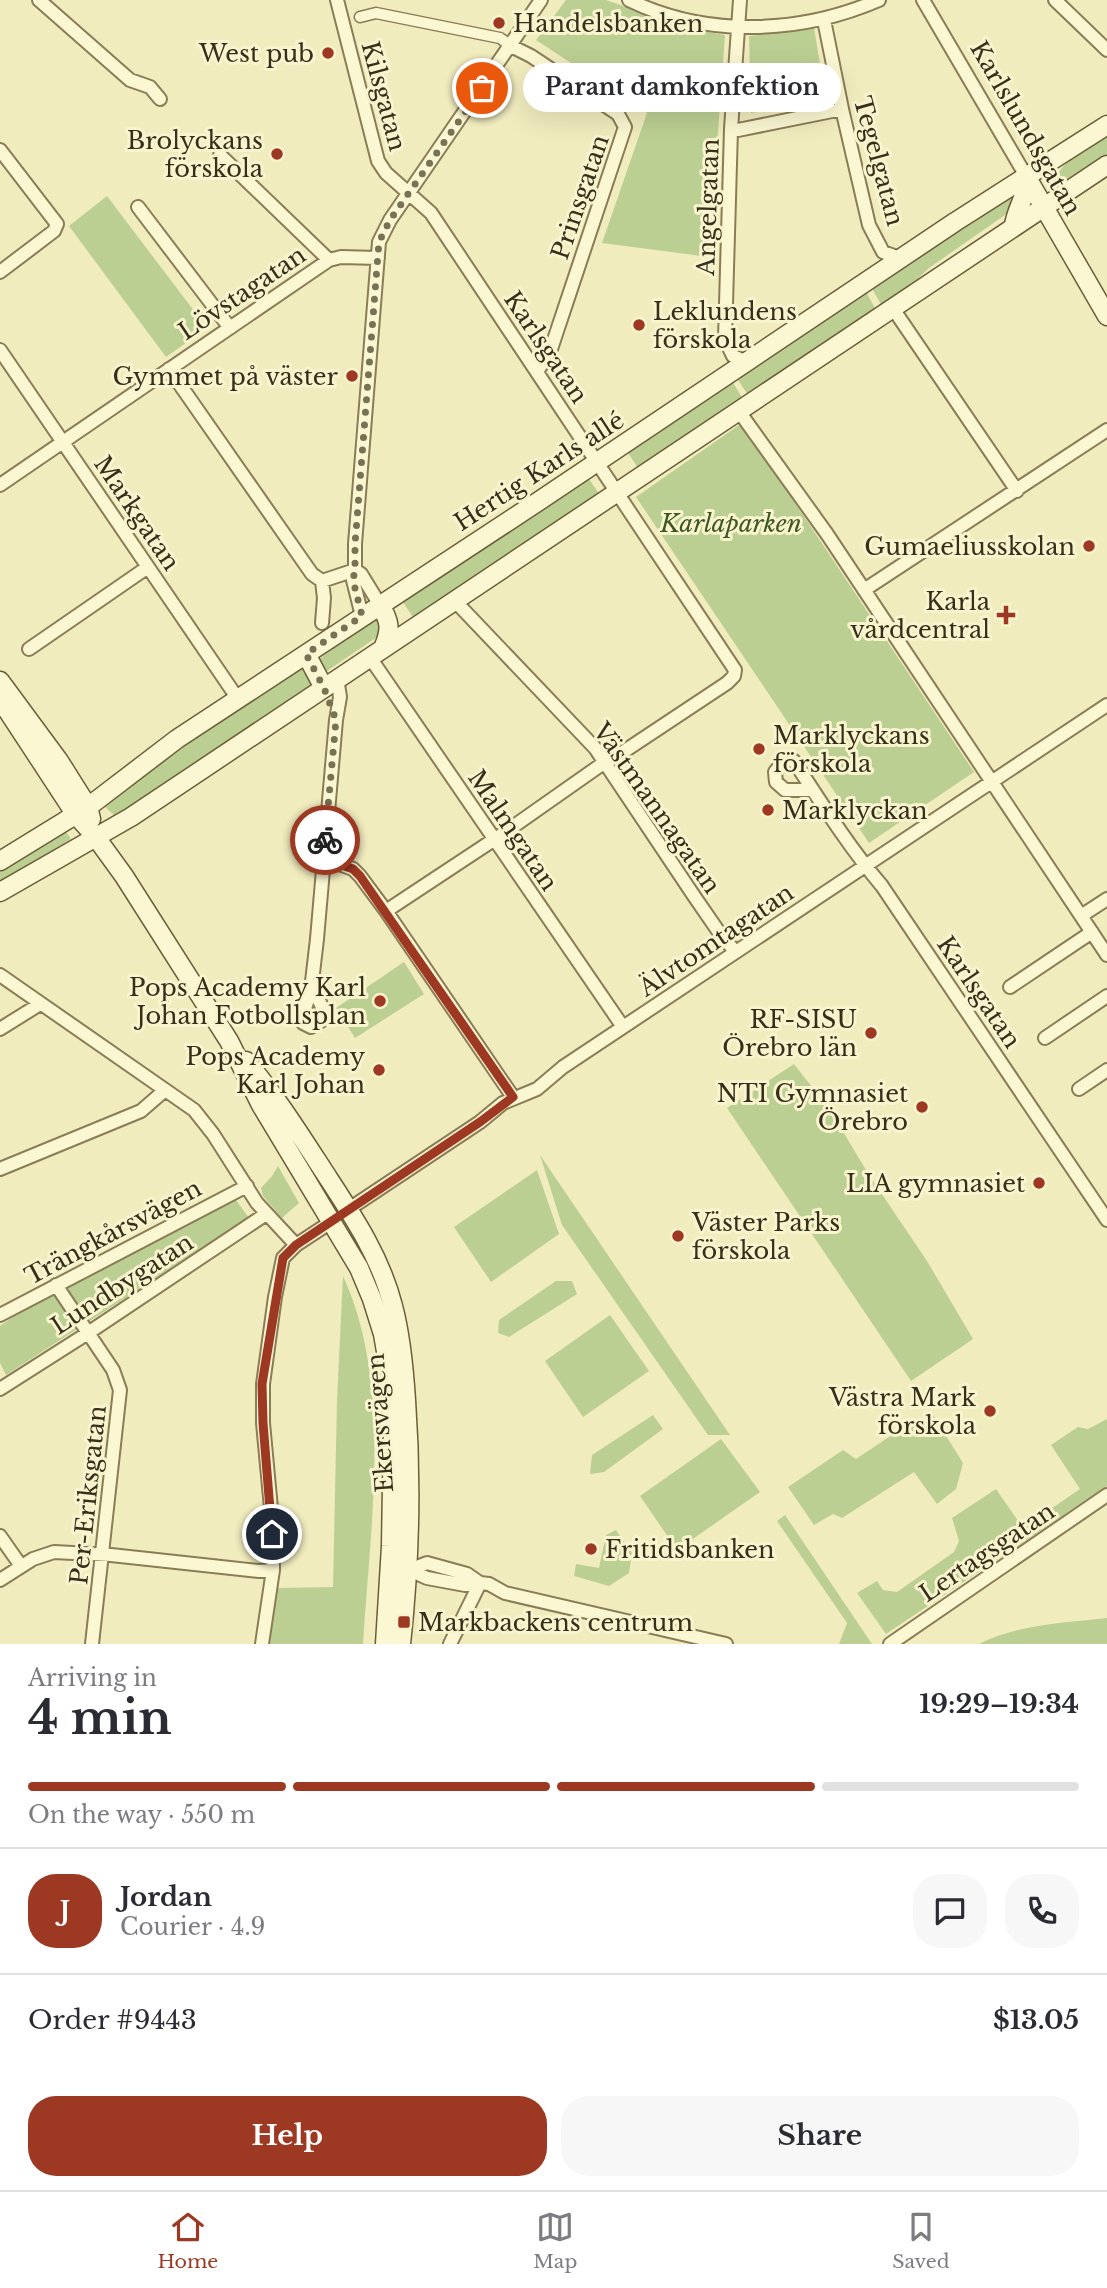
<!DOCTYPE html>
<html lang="en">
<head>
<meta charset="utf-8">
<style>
	:root { --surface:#fff; --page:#f7f7f7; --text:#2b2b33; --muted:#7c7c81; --line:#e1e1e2; --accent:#9d3922 }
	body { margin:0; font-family:"Libre Baskerville",serif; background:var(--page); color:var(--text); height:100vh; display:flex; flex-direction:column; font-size:26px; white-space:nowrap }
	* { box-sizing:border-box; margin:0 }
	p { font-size:23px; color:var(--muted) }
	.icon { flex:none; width:38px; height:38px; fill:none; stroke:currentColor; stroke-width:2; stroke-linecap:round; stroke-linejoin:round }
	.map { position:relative; height:1644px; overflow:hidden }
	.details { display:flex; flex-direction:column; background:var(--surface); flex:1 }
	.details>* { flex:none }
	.pin { position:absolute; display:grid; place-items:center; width:60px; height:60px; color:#fff; margin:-30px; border:4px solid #fff; border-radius:50%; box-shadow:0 2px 7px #0007 }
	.courier { position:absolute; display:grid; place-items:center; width:70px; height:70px; margin:-35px; border:5px solid #9d3922; border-radius:50%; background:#fff; color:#222; box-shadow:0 2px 9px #0007 }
	.bubble { position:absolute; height:49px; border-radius:24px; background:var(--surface); box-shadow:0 7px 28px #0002; font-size:23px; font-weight:800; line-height:49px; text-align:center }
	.head em { font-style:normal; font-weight:800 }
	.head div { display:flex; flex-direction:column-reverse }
	.head { display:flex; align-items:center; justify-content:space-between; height:119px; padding:0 28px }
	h1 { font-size:46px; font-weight:800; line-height:52px }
	.bar { display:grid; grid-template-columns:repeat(4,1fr); gap:10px 7px; align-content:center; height:84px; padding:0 28px }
	.bar i { height:9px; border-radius:5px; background:var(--line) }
	.bar .on { background:var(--accent) }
	.bar p { grid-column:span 4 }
	.line { display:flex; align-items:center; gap:18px; padding:0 28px; border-top:2px solid var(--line) }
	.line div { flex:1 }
	.round { display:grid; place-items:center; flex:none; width:74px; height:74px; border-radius:28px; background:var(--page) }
	.button { display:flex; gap:14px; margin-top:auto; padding:14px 28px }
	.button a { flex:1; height:80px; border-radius:28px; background:var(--accent); color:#fff; font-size:28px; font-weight:800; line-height:80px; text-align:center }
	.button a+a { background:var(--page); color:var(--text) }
	.menu { display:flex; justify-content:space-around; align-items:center; height:98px; border-top:2px solid var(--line); background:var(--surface); font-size:19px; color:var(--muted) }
	.menu a { display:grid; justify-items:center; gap:4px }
	.menu .on { color:var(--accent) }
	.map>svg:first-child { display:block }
</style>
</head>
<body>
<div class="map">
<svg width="1107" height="1644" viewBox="0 0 1107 1644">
	<rect width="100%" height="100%" fill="#f1ecbe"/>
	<path fill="#bccf92" d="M566,0H606L690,29L725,35L709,257L602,243L647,113L536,40Z
		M814,28L826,99L751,113L749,36Z
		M1107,136V156L1064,185L1060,186L1052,180L1067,162Z
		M1007,195L1014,203L1005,215L929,268L907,289L882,306L871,287Z
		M107,196L207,328L166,357L69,226Z
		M865,290L876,310L748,395L736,377Z
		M732,381L743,399L638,468L626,450Z
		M742,423L974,772L869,843L636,497Z
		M587,476L600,495L413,617L400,598Z
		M379,617L380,635L324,673L319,660C324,654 332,651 337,645C347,633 363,619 379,617Z
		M303,662L314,684L117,818L104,806L123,793L162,758Z
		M64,829L71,839L0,882V866Z
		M404,962L424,994L355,1038L336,1008Z
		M794,1064L830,1110L869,1175L927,1261L973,1339L911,1381L727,1108Z
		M540,1155L730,1435H708L562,1225Z
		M278,1166L299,1203L282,1218L263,1196L261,1188L272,1176Z
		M537,1170L559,1234L491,1282L454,1227Z
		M236,1200L249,1218L6,1375L0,1363V1326L34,1302Z
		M343,1276C393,1384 370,1527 363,1644H270L276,1588L333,1587L337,1400Z
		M556,1281H572L577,1294L509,1337L498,1333L499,1320Z
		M610,1315L649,1371L583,1417L545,1361Z
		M653,1415L663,1429L604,1472L590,1474L592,1455Z
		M933,1415L963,1463L956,1489L937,1504L914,1472L842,1518L833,1514L814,1525L788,1487L843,1450L856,1459L917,1418L921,1423Z
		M1107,1419V1486L886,1634L857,1593L877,1581L883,1590L897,1592L954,1552L959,1541L952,1518L996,1489L1023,1528L1080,1489L1051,1445L1078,1427L1088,1429Z
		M721,1439L760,1492L677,1550L640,1496Z
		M785,1515L872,1644H839L847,1623L777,1521Z
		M616,1530L632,1553L629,1573L609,1586L574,1576L576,1564L599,1568L606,1535Z
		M1107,1618V1644H979C1019,1624 1063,1623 1107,1618Z"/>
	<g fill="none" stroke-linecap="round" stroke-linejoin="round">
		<g stroke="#8a7c56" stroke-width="13">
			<path id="pedestrian" d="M360,17L376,13L500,38L511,46"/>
		</g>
		<g stroke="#8a7c56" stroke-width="16">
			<path id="minor" d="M39,0L130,80L150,87L160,99
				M337,0L378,161L386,173L431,213L735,670L734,676L727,683L614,758L605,762L504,833L386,911
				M629,0C707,38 800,34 879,0
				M740,0L731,129L725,339L733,356L747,362
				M923,0L1026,176
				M1055,0L1107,50
				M824,20L842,109L869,225L883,252L902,259
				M511,46L531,56L618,114L625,127L551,349L537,372
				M731,129L738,130L842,109
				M0,150L57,224L54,231L0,272
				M220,155L329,260
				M138,207L230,328
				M892,307L1017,491
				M0,350L238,699
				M169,369L312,574L322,581L355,570
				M738,410L827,534L1107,955
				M0,485L329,260L341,257L378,258
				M355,570L361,574L380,605
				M864,590L1107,430
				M454,600L595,748L694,896L723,938L736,952
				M362,616L353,580L355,570V544L379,242L390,220L541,0
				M322,623L324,598L322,581
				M29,649L148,567
				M369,656L623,1027
				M813,790H785L776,782L775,772L782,763L790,759L794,761C822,804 849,847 882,886L1107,1220
				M323,858L353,869L360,876L386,911L513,1097
				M1081,916L1107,899
				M0,975L194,1110L213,1134L257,1203L296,1245
				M1010,987L1092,932
				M311,990C319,1000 326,1008 321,1021L311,1027L303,1023L302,1018L311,990L317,939L336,720L340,697L337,678
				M0,1029L40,1004
				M1045,1038L1107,996
				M1079,1089L1107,1070
				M0,1169L141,1111L164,1091
				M349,1209L480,1122L503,1103L537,1089L563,1067L1107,705
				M56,1285L113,1370L120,1390L92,1644
				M0,1315L247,1186
				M0,1389L88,1333L266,1214
				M0,1536L21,1566
				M409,1570L427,1578L465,1585L480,1583L489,1584L505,1593L726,1644
				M409,1570L427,1563L467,1574L480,1583
				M0,1580L33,1559L54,1552L111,1555L259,1571L273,1570
				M262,1644L273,1570L272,1519L263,1423V1384L275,1297L283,1258L296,1245L331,1222
				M450,1644L480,1583
				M890,1644L1107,1495"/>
		</g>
		<g stroke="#6c5d39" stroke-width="21">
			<path id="secondary" d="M1026,176L1107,316
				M1014,225C1017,206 1028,196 1026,176
				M380,605C390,621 391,629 384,646
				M306,654L324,688
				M0,681L59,761L88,807L91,819
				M0,699L76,815L95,836L124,876L229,1041L261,1105L359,1268L372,1299L383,1334L389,1369L393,1425L391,1546L385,1644
				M0,861L88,807L177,739L539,501L955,222L1107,125
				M0,892L131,817L1107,165
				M246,1061C275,1095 299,1133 323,1170C351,1213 380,1255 393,1306C401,1336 404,1369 406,1400C412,1483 410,1562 401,1644"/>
		</g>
		<use href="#pedestrian" stroke="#fbf7d2" stroke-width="10"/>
		<use href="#minor" stroke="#fbf7d2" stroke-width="12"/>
		<use href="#secondary" stroke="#fbf7d2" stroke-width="18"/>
	</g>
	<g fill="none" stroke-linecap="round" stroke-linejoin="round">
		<path stroke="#797154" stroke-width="7" stroke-dasharray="0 12.6" d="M325,840L336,720L324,688L306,654L362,616L353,580L355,570V544L379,242L390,220L482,88"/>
		<path stroke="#9d3922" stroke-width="9" d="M272,1534L263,1423L262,1384L283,1258L296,1245L480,1122L513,1097L360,876L353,869L323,858L325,840"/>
	</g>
	<g fill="#9d3922" stroke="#f8f4ce" stroke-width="2.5">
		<circle cx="499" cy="23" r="7"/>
		<circle cx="328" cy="53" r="7"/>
		<circle cx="277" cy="154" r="7"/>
		<circle cx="639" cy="325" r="7"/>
		<circle cx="352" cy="376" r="7"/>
		<circle cx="1089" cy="546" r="7"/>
		<path d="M1002.5 604.5h7v7h7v7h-7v7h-7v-7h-7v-7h7z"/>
		<circle cx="759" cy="749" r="7"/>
		<circle cx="768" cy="810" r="7"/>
		<circle cx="380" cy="1001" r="7"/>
		<circle cx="871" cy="1033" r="7"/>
		<circle cx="379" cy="1070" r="7"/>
		<circle cx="922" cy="1107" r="7"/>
		<circle cx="1039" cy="1183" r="7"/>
		<circle cx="678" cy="1236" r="7"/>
		<circle cx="990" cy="1411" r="7"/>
		<circle cx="591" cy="1549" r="7"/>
		<rect x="397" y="1615" width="14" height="14" rx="3.5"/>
	</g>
	<g text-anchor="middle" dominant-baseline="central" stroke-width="6" stroke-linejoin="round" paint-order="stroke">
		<g font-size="24" fill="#382f1b" stroke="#f8f4ce" text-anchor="end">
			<text x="513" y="23" text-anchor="start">Handelsbanken</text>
			<text x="314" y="53">West pub</text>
			<text x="263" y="140">Brolyckans<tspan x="263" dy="28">förskola</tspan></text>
			<text x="653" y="311" text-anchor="start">Leklundens<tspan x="653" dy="28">förskola</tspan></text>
			<text x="338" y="376">Gymmet på väster</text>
			<text x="1075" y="546">Gumaeliusskolan</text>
			<text x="990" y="601">Karla<tspan x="990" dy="28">vårdcentral</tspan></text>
			<text x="773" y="735" text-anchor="start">Marklyckans<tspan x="773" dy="28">förskola</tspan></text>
			<text x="782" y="810" text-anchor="start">Marklyckan</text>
			<text x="366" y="987">Pops Academy Karl<tspan x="366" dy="28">Johan Fotbollsplan</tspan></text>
			<text x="857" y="1019">RF-SISU<tspan x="857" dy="28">Örebro län</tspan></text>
			<text x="365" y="1056">Pops Academy<tspan x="365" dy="28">Karl Johan</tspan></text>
			<text x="908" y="1093">NTI Gymnasiet<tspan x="908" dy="28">Örebro</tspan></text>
			<text x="1025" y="1183">LIA gymnasiet</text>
			<text x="692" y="1222" text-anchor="start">Väster Parks<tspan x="692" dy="28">förskola</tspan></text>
			<text x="976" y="1397">Västra Mark<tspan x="976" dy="28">förskola</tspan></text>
			<text x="605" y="1549" text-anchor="start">Fritidsbanken</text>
			<text x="418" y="1622" text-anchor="start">Markbackens centrum</text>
		</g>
		<g font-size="24" fill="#382f1b" stroke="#f8f4ce">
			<text transform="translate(384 96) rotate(75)">Kilsgatan</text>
			<text transform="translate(1026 128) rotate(60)">Karlslundsgatan</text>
			<text transform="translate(879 161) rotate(75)">Tegelgatan</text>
			<text transform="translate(580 197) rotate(-71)">Prinsgatan</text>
			<text transform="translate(708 207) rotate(-88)">Angelgatan</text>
			<text transform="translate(242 293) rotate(-34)">Lövstagatan</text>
			<text transform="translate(546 347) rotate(56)">Karlsgatan</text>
			<text transform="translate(539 471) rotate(-33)">Hertig Karls allé</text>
			<text transform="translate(137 513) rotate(56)">Markgatan</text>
			<text transform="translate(657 808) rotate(55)">Västmannagatan</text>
			<text transform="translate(513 830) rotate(56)">Malmgatan</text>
			<text transform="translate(716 940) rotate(-34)">Älvtomtagatan</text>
			<text transform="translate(979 992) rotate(56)">Karlsgatan</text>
			<text transform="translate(113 1232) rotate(-28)">Trängkårsvägen</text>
			<text transform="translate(122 1284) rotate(-33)">Lundbygatan</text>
			<text transform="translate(380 1423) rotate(-94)">Ekersvägen</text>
			<text transform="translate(88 1495) rotate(-84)">Per-Eriksgatan</text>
			<text transform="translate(987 1552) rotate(-34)">Lertagsgatan</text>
		</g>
		<g font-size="24" font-style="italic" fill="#3e5620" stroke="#f8f4ce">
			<text x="731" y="523">Karlaparken</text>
		</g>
	</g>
</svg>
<div class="pin" style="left:482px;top:88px;background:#ea580c"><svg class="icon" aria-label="bag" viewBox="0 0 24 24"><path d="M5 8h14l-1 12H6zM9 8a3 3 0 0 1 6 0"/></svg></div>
<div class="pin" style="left:272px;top:1534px;background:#1f2937"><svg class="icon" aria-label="home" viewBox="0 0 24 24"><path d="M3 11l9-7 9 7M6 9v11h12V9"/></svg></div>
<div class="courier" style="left:325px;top:840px"><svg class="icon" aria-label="bike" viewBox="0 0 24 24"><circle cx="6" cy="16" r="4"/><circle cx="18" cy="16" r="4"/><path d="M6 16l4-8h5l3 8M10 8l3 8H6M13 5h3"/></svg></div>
<div class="bubble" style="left:523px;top:63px;width:318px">Parant damkonfektion</div>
</div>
<section class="details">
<div class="head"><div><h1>4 min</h1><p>Arriving in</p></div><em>19:29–19:34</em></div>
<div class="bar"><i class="on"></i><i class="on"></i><i class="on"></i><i></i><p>On the way · 550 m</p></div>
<div class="line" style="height:126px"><b class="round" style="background:var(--accent);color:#fff">J</b><div><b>Jordan</b><p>Courier · 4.9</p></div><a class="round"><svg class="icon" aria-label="chat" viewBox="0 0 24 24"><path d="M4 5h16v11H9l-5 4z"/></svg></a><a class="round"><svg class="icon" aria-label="phone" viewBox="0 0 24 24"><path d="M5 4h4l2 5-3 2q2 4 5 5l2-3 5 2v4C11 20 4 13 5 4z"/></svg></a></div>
<div class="line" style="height:91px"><div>Order #9443</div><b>$13.05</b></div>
<div class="button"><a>Help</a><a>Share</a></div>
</section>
<nav class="menu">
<a class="on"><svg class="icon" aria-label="home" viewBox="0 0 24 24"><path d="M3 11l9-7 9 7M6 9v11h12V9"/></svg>Home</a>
<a><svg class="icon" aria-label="map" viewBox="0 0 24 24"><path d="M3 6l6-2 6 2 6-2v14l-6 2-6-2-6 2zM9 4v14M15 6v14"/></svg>Map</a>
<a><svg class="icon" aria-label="saved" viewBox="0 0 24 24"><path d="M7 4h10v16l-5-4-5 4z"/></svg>Saved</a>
</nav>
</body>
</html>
